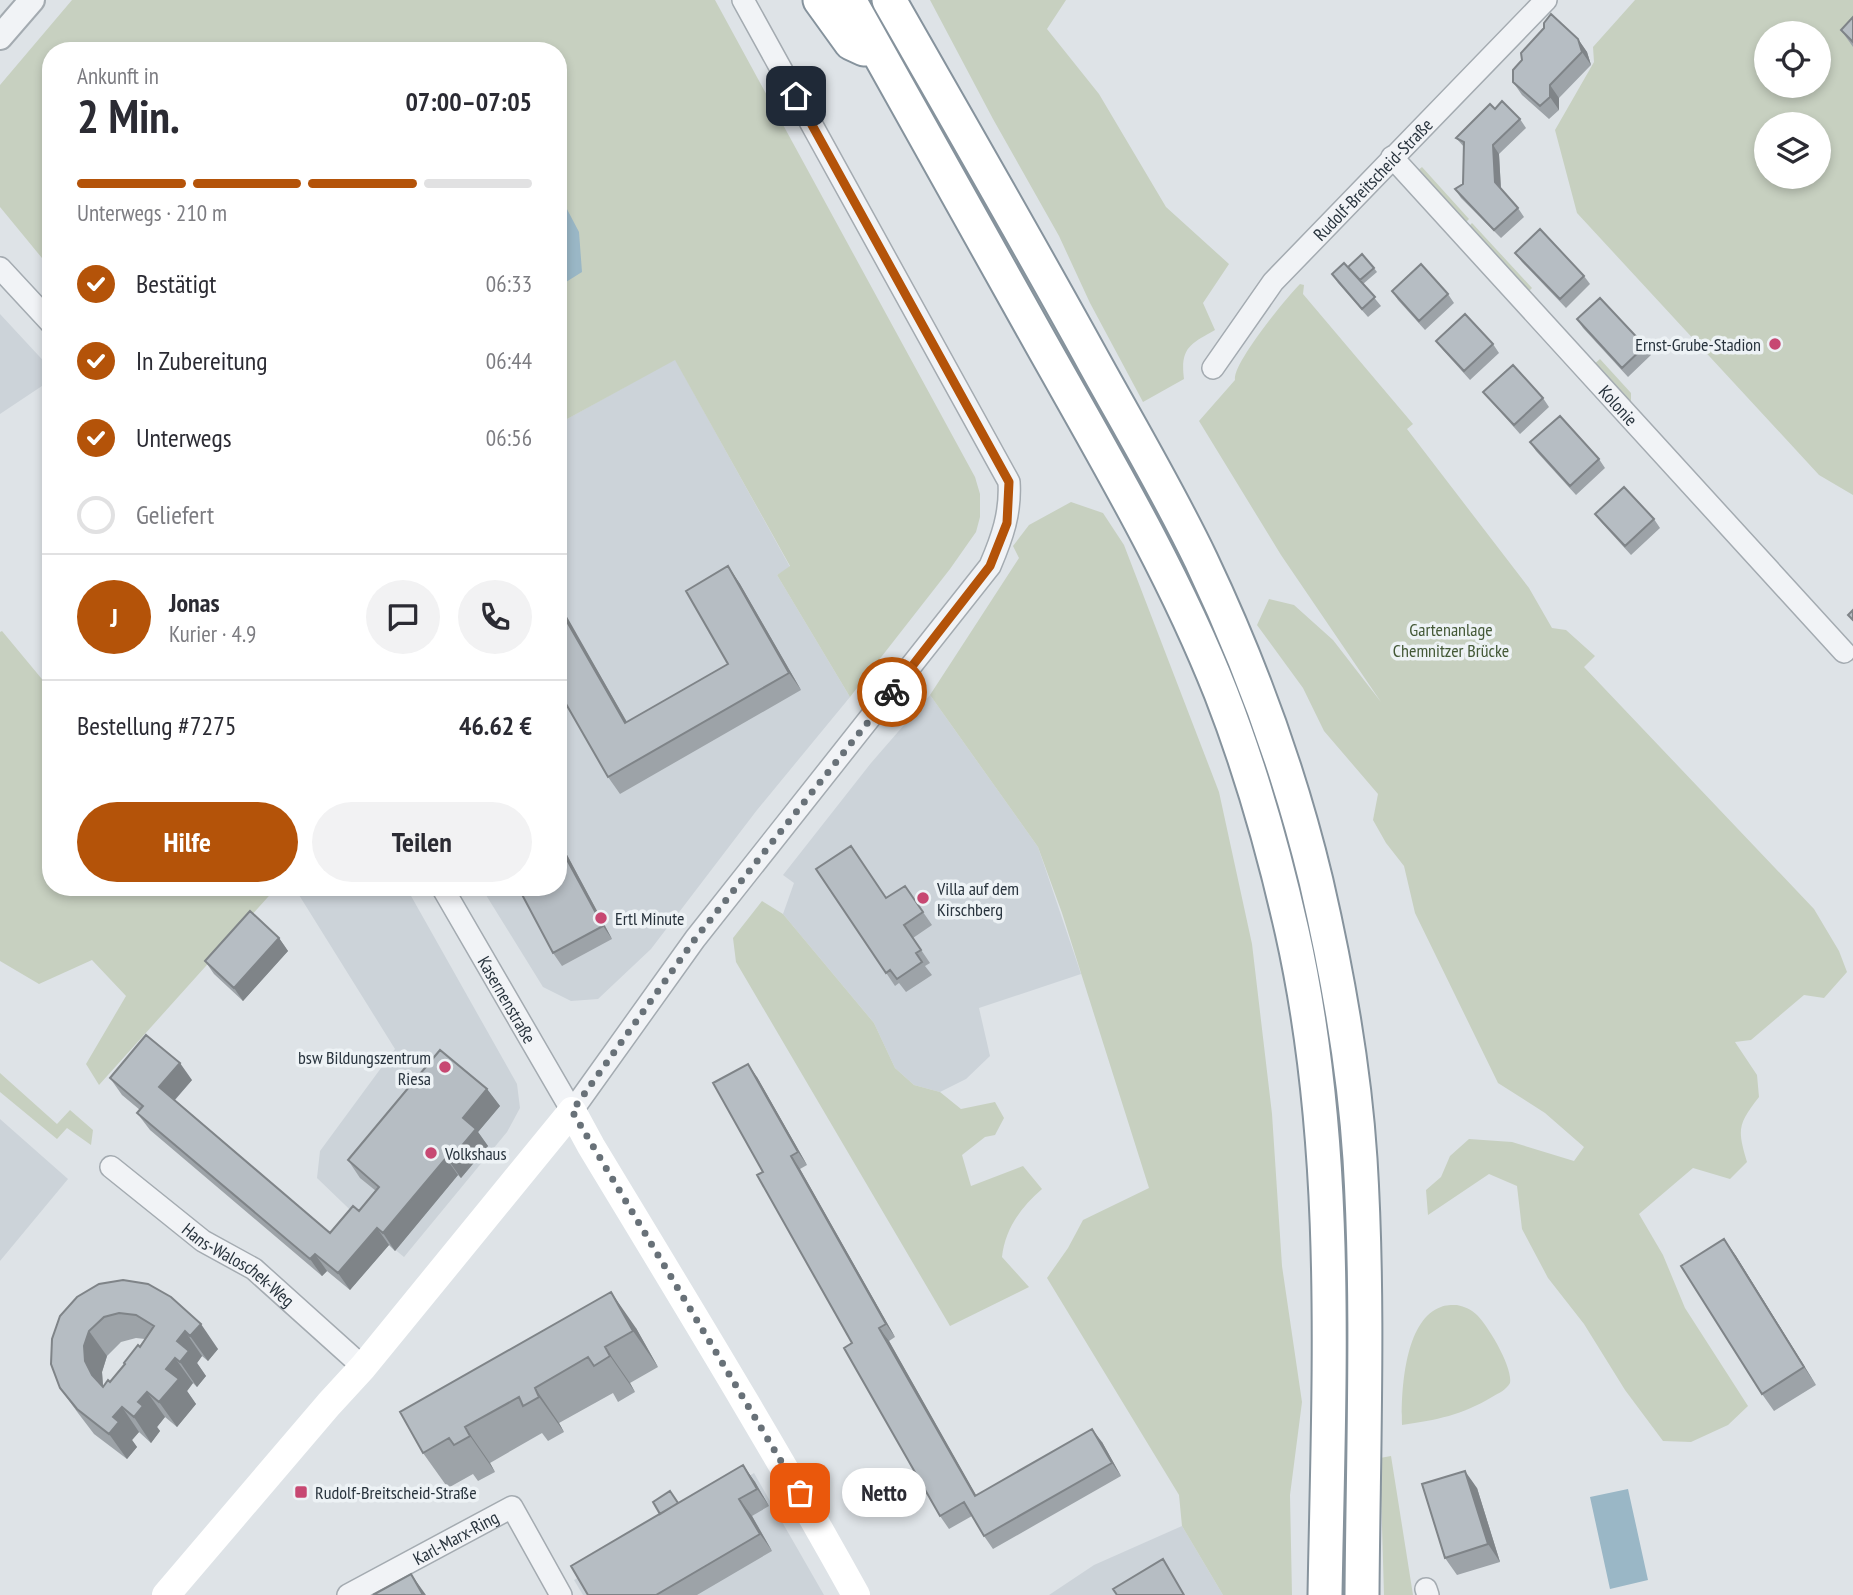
<!DOCTYPE html>
<html lang="de">
<head>
<meta charset="utf-8">
<style>
	:root { --surface:#fff; --page:#f2f2f3; --text:#2b2b33; --muted:#7c7c81; --line:#e1e1e2; --accent:#b45309 }
	body { margin:0; font-family:"PT Sans Narrow",sans-serif; background:var(--page); color:var(--text); height:100vh; display:flex; flex-direction:column; font-size:26px; white-space:nowrap }
	* { box-sizing:border-box; margin:0 }
	p { font-size:23px; color:var(--muted) }
	.icon { flex:none; width:38px; height:38px; fill:none; stroke:currentColor; stroke-width:2; stroke-linecap:round; stroke-linejoin:round }
	.map { position:relative; flex:1; overflow:hidden }
	.side { position:absolute; left:42px; top:42px; width:525px; height:854px; display:flex; flex-direction:column; background:var(--surface); border-radius:28px; box-shadow:0 4px 10px #0003 }
	.side>* { flex:none }
	.controls { position:absolute; left:1754px; top:21px; display:grid; gap:14px }
	.controls a { display:grid; place-items:center; width:77px; height:77px; border-radius:50%; background:var(--surface); box-shadow:0 4px 10px #0003; font-size:35px }
	.pin { position:absolute; display:grid; place-items:center; width:60px; height:60px; color:#fff; margin:-30px; border-radius:14px; box-shadow:0 4px 10px #0006 }
	.courier { position:absolute; display:grid; place-items:center; width:70px; height:70px; margin:-35px; border:5px solid #b45309; border-radius:50%; background:#fff; color:#222; box-shadow:0 2px 9px #0007 }
	.bubble { position:absolute; height:49px; border-radius:24px; background:var(--surface); box-shadow:0 4px 10px #0003; font-size:23px; font-weight:700; line-height:49px; text-align:center }
	.head em { font-style:normal; font-weight:700 }
	.head div { display:flex; flex-direction:column-reverse }
	.head { display:flex; align-items:center; justify-content:space-between; height:119px; padding:0 35px }
	h1 { font-size:46px; font-weight:700; line-height:52px }
	.bar { display:grid; grid-template-columns:repeat(4,1fr); gap:10px 7px; align-content:center; height:84px; padding:0 35px }
	.bar i { height:9px; border-radius:5px; background:var(--line) }
	.bar .active { background:var(--accent) }
	.bar p { grid-column:span 4 }
	.line { display:flex; align-items:center; gap:18px; padding:0 35px; border-top:2px solid var(--line) }
	.line div { flex:1 }
	.round { display:grid; place-items:center; flex:none; width:74px; height:74px; border-radius:37px; background:var(--page) }
	ol { padding:0 35px; list-style:none }
	li { display:flex; align-items:center; gap:21px; height:77px }
	li p { margin-inline-start:auto }
	li .icon { padding:7px; border-radius:50%; background:var(--accent); color:#fff; stroke-width:4 }
	li:last-child { color:var(--muted) }
	li i { width:38px; height:38px; border:4px solid var(--line); border-radius:50% }
	.primary-button { display:flex; gap:14px; margin-top:auto; padding:14px 35px }
	.primary-button a { flex:1; height:80px; border-radius:42px; background:var(--accent); color:#fff; font-size:28px; font-weight:700; line-height:80px; text-align:center }
	.primary-button a+a { background:var(--page); color:var(--text) }
	.map>svg:first-child { display:block }
</style>
</head>
<body>
<div class="map">
<svg width="1853" height="1595" viewBox="0 0 1853 1595">
	<rect width="100%" height="100%" fill="#dee3e7"/>
	<path fill="#ccd3d9" d="M0,314L51,369V380L0,414Z
		M675,359L790,567L777,575L850,697L757,810L651,949L598,999L571,1001L543,987L481,887H558V424Z
		M930,695L1038,847L1081,974L979,1008L990,1056L966,1079L940,1092L914,1085L895,1068L874,1023L783,914L794,883L783,875L871,763Z
		M294,887H406L517,1084L520,1108L507,1132L404,1257L370,1229L317,1178L320,1151L395,1049Z
		M0,1119L68,1179L0,1261Z
		M754,1473L824,1595H583L574,1580Z
		M1182,1526L1223,1595H1049L1094,1565Z"/>
	<path fill="#c7d0c0" fill-rule="evenodd" d="M72,0H715L975,477L980,494V517L976,532L950,569L850,697L777,575L790,566L675,360L558,424V51H51V269L0,207V85Z
		M862,0H876L1124,434L1237,676L1294,854L1335,1040L1351,1248L1349,1595H1337L1341,1247L1247,731Z
		M930,0H1066L1047,29L1099,94L1166,207L1229,264L1203,303L1215,330C1190,344 1180,348 1184,379L1143,402L1090,303L1059,236L993,119Z
		M1635,0H1853V495L1819,475L1577,213L1555,130L1594,62L1593,47ZM1766,33H1818V86H1766ZM1766,124H1818V177H1766Z
		M1422,167L1469,219L1464,224L1416,172Z
		M1472,223L1532,288L1527,293L1467,228Z
		M1300,284L1304,285L1303,294L1413,424L1407,429L1529,588L1552,628L1566,630L1595,656L1584,667L1814,909L1839,951L1847,972L1824,998L1804,995L1751,1040L1735,1042L1757,1075L1759,1097C1738,1124 1737,1129 1747,1162L1730,1179L1693,1168L1639,1214L1663,1255L1685,1308L1748,1406L1728,1425L1691,1442L1663,1441L1625,1390L1584,1324L1548,1278L1522,1229L1517,1186L1489,1174L1428,1215L1426,1190L1441,1177L1450,1156L1469,1139L1512,1142L1574,1161L1584,1147L1545,1113L1498,1083L1415,913L1404,866L1386,843L1373,820L1378,794L1324,731L1303,688L1257,625L1269,599L1294,605L1333,640L1381,702L1281,555L1199,421L1235,380C1232,364 1286,298 1300,284Z
		M1600,359L1631,393V409L1592,366Z
		M1071,502L1103,513L1124,545L1219,792L1252,944L1272,1114L1282,1266L1302,1402L1290,1495L1292,1595H1223L1182,1526L1179,1495L1047,1278L1068,1248L1083,1220L1149,1188L1062,913L1038,847L930,695L1019,558L1013,546L1029,525Z
		M2,631L51,690V887H277L99,1085L86,1064L126,996L92,960L39,984L0,961V632Z
		M762,901L783,914L874,1023L895,1068L914,1085L940,1092L961,1109L995,1102L1004,1118L995,1135L985,1137L962,1155L971,1186L1023,1166L1042,1189C1021,1207 1005,1229 1002,1257L1029,1287L950,1326L736,962L733,938Z
		M0,1073L57,1124L70,1110L93,1130L91,1145L67,1128L57,1139L0,1092Z
		M1457,1305C1465,1307 1471,1309 1477,1315C1488,1326 1513,1367 1510,1383C1506,1390 1499,1393 1492,1397C1462,1415 1437,1420 1402,1425C1401,1393 1404,1320 1441,1307C1445,1305 1452,1305 1457,1305Z
		M1391,1456L1413,1595H1384L1380,1458Z"/>
	<path fill="#9ab7c6" d="M558,192L579,232L582,272L558,287Z
		M1628,1489L1648,1580L1610,1589L1590,1497Z"/>
	<g fill="none" stroke-linecap="round" stroke-linejoin="round">
		<g stroke="#a4abb1" stroke-width="24">
			<g id="minor">
				<path id="s1" d="M1392,157L1844,652"/>
				<path d="M0,268L51,323"/>
				<path id="s2" d="M1213,368L1273,282L1546,0"/>
				<path id="s3" d="M442,887L572,1111L695,939L990,566C1002,538 1011,513 1009,482L743,0"/>
				<path id="s4" d="M111,1167L203,1241L254,1269L363,1367"/>
				<path d="M1426,1589L1428,1595"/>
				<path id="s5" d="M348,1595L512,1507L561,1595"/>
			</g>
		</g>
		<g stroke="#a4abb1" stroke-width="28">
			<path id="tertiary" d="M0,37L32,0"/>
		</g>
		<g stroke="#86939d" stroke-width="37">
			<path id="trunk" d="M820,0L851,43L864,49
				M849,0C912,112 975,224 1037,336C1102,452 1172,569 1221,693C1251,770 1274,851 1292,931C1341,1149 1329,1373 1325,1595
				M889,0C958,121 1028,242 1095,364C1131,429 1169,493 1201,560C1249,661 1290,773 1316,881C1337,972 1354,1066 1360,1159C1369,1303 1363,1451 1362,1595"/>
		</g>
		<use href="#minor" stroke="#f1f3f6" stroke-width="21"/>
		<use href="#tertiary" stroke="#f1f3f6" stroke-width="24"/>
		<path stroke="#fff" stroke-width="28" d="M166,1595L329,1404L363,1367L572,1111L591,1146C681,1295 772,1443 856,1595"/>
		<use href="#trunk" stroke="#fff" stroke-width="33"/>
	</g>
	<path fill="#9da3a8" fill-rule="evenodd" d="M1853,17V47L1841,30Z
		M1578,39L1587,52L1591,65L1559,98V110L1549,119L1522,95L1513,82Z
		M1495,109L1520,119L1526,128L1499,154L1501,189L1518,208L1524,217L1501,238L1461,198L1455,189L1463,184L1464,147L1456,138Z
		M1515,253L1584,276L1590,284L1566,308L1522,262Z
		M1348,267L1374,268L1377,272L1363,284L1381,306L1368,317L1338,283L1332,274Z
		M1392,291L1448,294L1454,303L1425,330L1398,300Z
		M1577,319L1645,346L1651,355L1628,377L1583,328Z
		M1436,341L1493,344L1499,353L1470,380L1443,350Z
		M1483,392L1543,398L1549,407L1520,434L1490,400Z
		M1530,442L1599,459L1605,468L1576,495L1536,451Z
		M1595,514L1654,519L1660,528L1631,555L1601,522Z
		M728,566L740,584L801,690L620,794L608,777L558,690V603L627,722L728,664Z
		M566,853L612,939L562,966L553,953Z
		M816,869L887,898L905,886L932,925L913,938L930,963L925,966L932,975L906,992L899,983L895,986Z
		M279,938L288,951L243,1001L214,974L205,961Z
		M757,1077L807,1165L800,1169L895,1337L889,1341L976,1496L1102,1442L1121,1476L993,1549L984,1536L972,1516L949,1529L940,1516L852,1343L763,1172Z
		M110,1078L192,1080L175,1100L330,1233L359,1211L376,1191L360,1178L348,1160L487,1089L500,1106L478,1132L488,1146L461,1178L458,1175L395,1251L389,1245L350,1290L327,1271L322,1276L150,1130L137,1113L140,1110L122,1095Z
		M1724,1239L1736,1256L1816,1385L1774,1411L1762,1394Z
		M99,1284L218,1349L208,1361L202,1356L197,1363L206,1376L197,1387L193,1383L187,1391L196,1404L177,1427L165,1417L157,1427L160,1431L151,1443L139,1432L132,1440L137,1447L127,1459L94,1434L78,1413L60,1388ZM136,1338L145,1339L110,1382L103,1387L102,1372L107,1356L121,1342Z
		M636,1328L658,1367L630,1383L635,1392L618,1402L613,1393L559,1423L564,1432L548,1441L542,1433L490,1463L495,1472L478,1481L473,1474L448,1488L423,1453L400,1412Z
		M743,1465L755,1482L769,1506L752,1516L772,1551L697,1595H588Z
		M1477,1488L1500,1562L1457,1575L1445,1558Z"/>
	<path fill="#7f8488" d="M1578,39L1587,52L1591,65L1582,52Z
		M1550,85L1559,98V110L1550,97Z
		M1493,145L1499,154L1501,191L1495,182Z
		M728,566L740,584L801,690L789,673Z
		M558,603L562,608L637,740L625,723L558,606Z
		M558,842L566,853L612,939L603,926Z
		M279,938L288,951L243,1001L234,988Z
		M180,1063L192,1080L171,1104L159,1087Z
		M748,1064L757,1077L807,1165L798,1152Z
		M487,1089L500,1106L478,1132L488,1146L461,1178L449,1161L463,1118Z
		M791,1156L800,1169L895,1337L886,1324Z
		M446,1158L458,1175L395,1251L383,1233Z
		M377,1228L389,1245L350,1290L338,1273Z
		M1724,1239L1736,1256L1816,1385L1804,1367Z
		M315,1254L327,1271L322,1276L310,1259Z
		M611,1292L636,1328L658,1367L633,1331Z
		M201,1324L218,1349L208,1361L190,1336Z
		M879,1328L889,1341L984,1509L975,1496Z
		M89,1331L107,1356L102,1372L103,1386L110,1400L92,1375L85,1361L84,1346Z
		M185,1331L202,1356L197,1363L206,1376L197,1387L180,1362L177,1341Z
		M605,1347L630,1383L635,1392L610,1356Z
		M175,1358L193,1383L187,1391L196,1404L177,1427L159,1402L166,1369Z
		M535,1388L559,1423L564,1432L539,1397Z
		M147,1392L165,1417L157,1427L160,1431L151,1443L134,1417L138,1402Z
		M122,1407L139,1432L132,1440L137,1447L127,1459L109,1434L113,1417Z
		M465,1427L490,1463L495,1472L470,1436Z
		M1092,1429L1102,1442L1121,1476L1112,1463Z
		M743,1465L755,1482L769,1506L757,1489Z
		M1465,1471L1477,1488L1500,1562L1488,1544Z
		M739,1499L752,1516L772,1551L760,1534Z
		M411,1574L426,1595H423Z"/>
	<path fill="#b6bdc3" stroke="#7f8488" stroke-width="2" fill-rule="evenodd" d="M1551,14L1578,39L1582,52L1550,85V97L1540,106L1513,82V70L1522,60L1521,53L1544,28V23Z
		M1853,17V42L1841,30Z
		M1502,101L1520,119L1493,145L1495,182L1518,208L1494,230L1455,189L1463,184L1464,142L1456,138L1490,104L1495,109Z
		M1540,229L1584,276L1560,299L1515,253Z
		M1362,254L1374,268L1360,280L1348,267Z
		M1344,263L1375,297L1362,309L1332,274Z
		M1421,264L1448,294L1419,321L1392,291Z
		M1600,298L1645,346L1622,368L1577,319Z
		M1465,314L1493,344L1464,371L1436,341Z
		M1513,365L1543,398L1514,425L1483,392Z
		M1560,416L1599,459L1570,486L1530,442Z
		M1624,487L1654,519L1625,546L1595,514Z
		M728,566L789,673L608,777L558,690V606L625,723L728,664L686,591Z
		M1853,610V620L1848,615Z
		M558,843L603,926L553,953L518,887H558Z
		M851,846L886,898L905,886L923,912L904,925L921,950L916,953L922,962L897,979L890,970L886,973L816,869Z
		M250,911L279,938L234,988L205,961Z
		M146,1035L180,1063L159,1087L330,1233L353,1206L359,1211L379,1187L348,1160L440,1050L487,1089L463,1118L476,1129L449,1161L446,1158L383,1233L377,1228L338,1273L315,1254L310,1259L137,1113L143,1106L110,1078Z
		M748,1064L798,1152L791,1156L886,1324L879,1328L975,1496L1092,1429L1112,1463L984,1536L964,1502L940,1516L844,1348L852,1343L757,1175L763,1172L713,1083Z
		M1724,1239L1804,1367L1762,1394L1681,1266Z
		M123,1280L148,1284L171,1297L201,1324L190,1336L185,1331L177,1341L189,1351L180,1362L175,1358L166,1369L179,1379L159,1402L147,1392L138,1402L143,1406L134,1417L122,1407L113,1417L119,1422L109,1434L77,1409L60,1388L51,1364L52,1339L60,1316L77,1297L99,1284ZM119,1313L136,1315L154,1326L140,1347L138,1345L124,1363L125,1364L110,1382L108,1380L103,1387L92,1375L85,1361L84,1346L89,1331L104,1317Z
		M611,1292L633,1331L605,1347L610,1356L594,1366L588,1357L535,1388L539,1397L523,1406L519,1397L465,1427L470,1436L454,1445L449,1438L423,1453L400,1412Z
		M743,1465L757,1489L739,1499L760,1534L656,1595H588L571,1566Z
		M1465,1471L1488,1544L1445,1558L1422,1484Z
		M670,1491L678,1503L660,1514L653,1502Z
		M1163,1559L1184,1595H1117L1113,1589Z
		M411,1574L423,1595H373Z"/>
	<g fill="none" stroke-linecap="round" stroke-linejoin="round">
		<path stroke="#687178" stroke-width="7" stroke-dasharray="0 12.6" d="M800,1493L572,1111L695,939L892,692"/>
		<path stroke="#b45309" stroke-width="9" d="M796,96L1009,482L1007,523L990,566L892,692"/>
	</g>
	<g fill="#c74872" stroke="#edf2f5" stroke-width="2.5">
		<circle cx="1775" cy="344" r="7"/>
		<circle cx="923" cy="898" r="7"/>
		<circle cx="601" cy="918" r="7"/>
		<circle cx="445" cy="1067" r="7"/>
		<circle cx="431" cy="1153" r="7"/>
		<rect x="294" y="1485" width="14" height="14" rx="3.5"/>
	</g>
	<g text-anchor="middle" dominant-baseline="central" stroke-width="7" stroke-linejoin="round" paint-order="stroke">
		<g font-size="18" fill="#28333d" stroke="#edf2f5">
			<text stroke="none"><textPath href="#s2" startOffset="248">Rudolf-Breitscheid-Straße</textPath></text>
			<text stroke="none"><textPath href="#s1" startOffset="336">Kolonie</textPath></text>
			<text stroke="none"><textPath href="#s3" startOffset="130">Kasernenstraße</textPath></text>
			<text stroke="none"><textPath href="#s4" startOffset="161">Hans-Waloschek-Weg</textPath></text>
			<text stroke="none"><textPath href="#s5" startOffset="122">Karl-Marx-Ring</textPath></text>
		</g>
		<g font-size="18" fill="#28333d" stroke="#edf2f5" text-anchor="start">
			<text x="1761" y="344" text-anchor="end">Ernst-Grube-Stadion</text>
			<text x="937" y="888">Villa auf dem<tspan x="937" dy="21">Kirschberg</tspan></text>
			<text x="615" y="918">Ertl Minute</text>
			<text x="431" y="1057" text-anchor="end">bsw Bildungszentrum<tspan x="431" dy="21">Riesa</tspan></text>
			<text x="445" y="1153">Volkshaus</text>
			<text x="315" y="1492">Rudolf-Breitscheid-Straße</text>
		</g>
		<g font-size="18" fill="#435836" stroke="#edf2f5">
			<text x="1451" y="629">Gartenanlage<tspan x="1451" dy="21">Chemnitzer Brücke</tspan></text>
		</g>
	</g>
</svg>
<div class="controls">
<a><svg class="icon" aria-label="locate" viewBox="0 0 24 24"><circle cx="12" cy="12" r="6"/><path d="M12 2v4M12 18v4M2 12h4M18 12h4"/></svg></a>
<a><svg class="icon" aria-label="layers" viewBox="0 0 24 24"><path d="M12 4l9 5-9 5-9-5zM3 14l9 5 9-5"/></svg></a>
</div>
<div class="pin" style="left:800px;top:1493px;background:#ea580c"><svg class="icon" aria-label="bag" viewBox="0 0 24 24"><path d="M5 8h14l-1 12H6zM9 8a3 3 0 0 1 6 0"/></svg></div>
<div class="pin" style="left:796px;top:96px;background:#1f2937"><svg class="icon" aria-label="home" viewBox="0 0 24 24"><path d="M3 11l9-7 9 7M6 9v11h12V9"/></svg></div>
<div class="courier" style="left:892px;top:692px"><svg class="icon" aria-label="bike" viewBox="0 0 24 24"><circle cx="6" cy="16" r="4"/><circle cx="18" cy="16" r="4"/><path d="M6 16l4-8h5l3 8M10 8l3 8H6M13 5h3"/></svg></div>
<div class="bubble" style="left:842px;top:1468px;width:84px">Netto</div>
<section class="side">
<div class="head"><div><h1>2 Min.</h1><p>Ankunft in</p></div><em>07:00–07:05</em></div>
<div class="bar"><i class="active"></i><i class="active"></i><i class="active"></i><i></i><p>Unterwegs · 210 m</p></div>
<ol>
<li><svg class="icon" aria-label="check" viewBox="0 0 24 24"><path d="M5 12l5 5 9-10"/></svg>Bestätigt<p>06:33</p></li>
<li><svg class="icon" aria-label="check" viewBox="0 0 24 24"><path d="M5 12l5 5 9-10"/></svg>In Zubereitung<p>06:44</p></li>
<li><svg class="icon" aria-label="check" viewBox="0 0 24 24"><path d="M5 12l5 5 9-10"/></svg>Unterwegs<p>06:56</p></li>
<li><i></i>Geliefert</li>
</ol>
<div class="line" style="height:126px"><b class="round" style="background:var(--accent);color:#fff">J</b><div><b>Jonas</b><p>Kurier · 4.9</p></div><a class="round"><svg class="icon" aria-label="chat" viewBox="0 0 24 24"><path d="M4 5h16v11H9l-5 4z"/></svg></a><a class="round"><svg class="icon" aria-label="phone" viewBox="0 0 24 24"><path d="M5 4h4l2 5-3 2q2 4 5 5l2-3 5 2v4C11 20 4 13 5 4z"/></svg></a></div>
<div class="line" style="height:91px"><div>Bestellung #7275</div><b>46.62 €</b></div>
<div class="primary-button"><a>Hilfe</a><a>Teilen</a></div>
</section>
</div>
</body>
</html>
